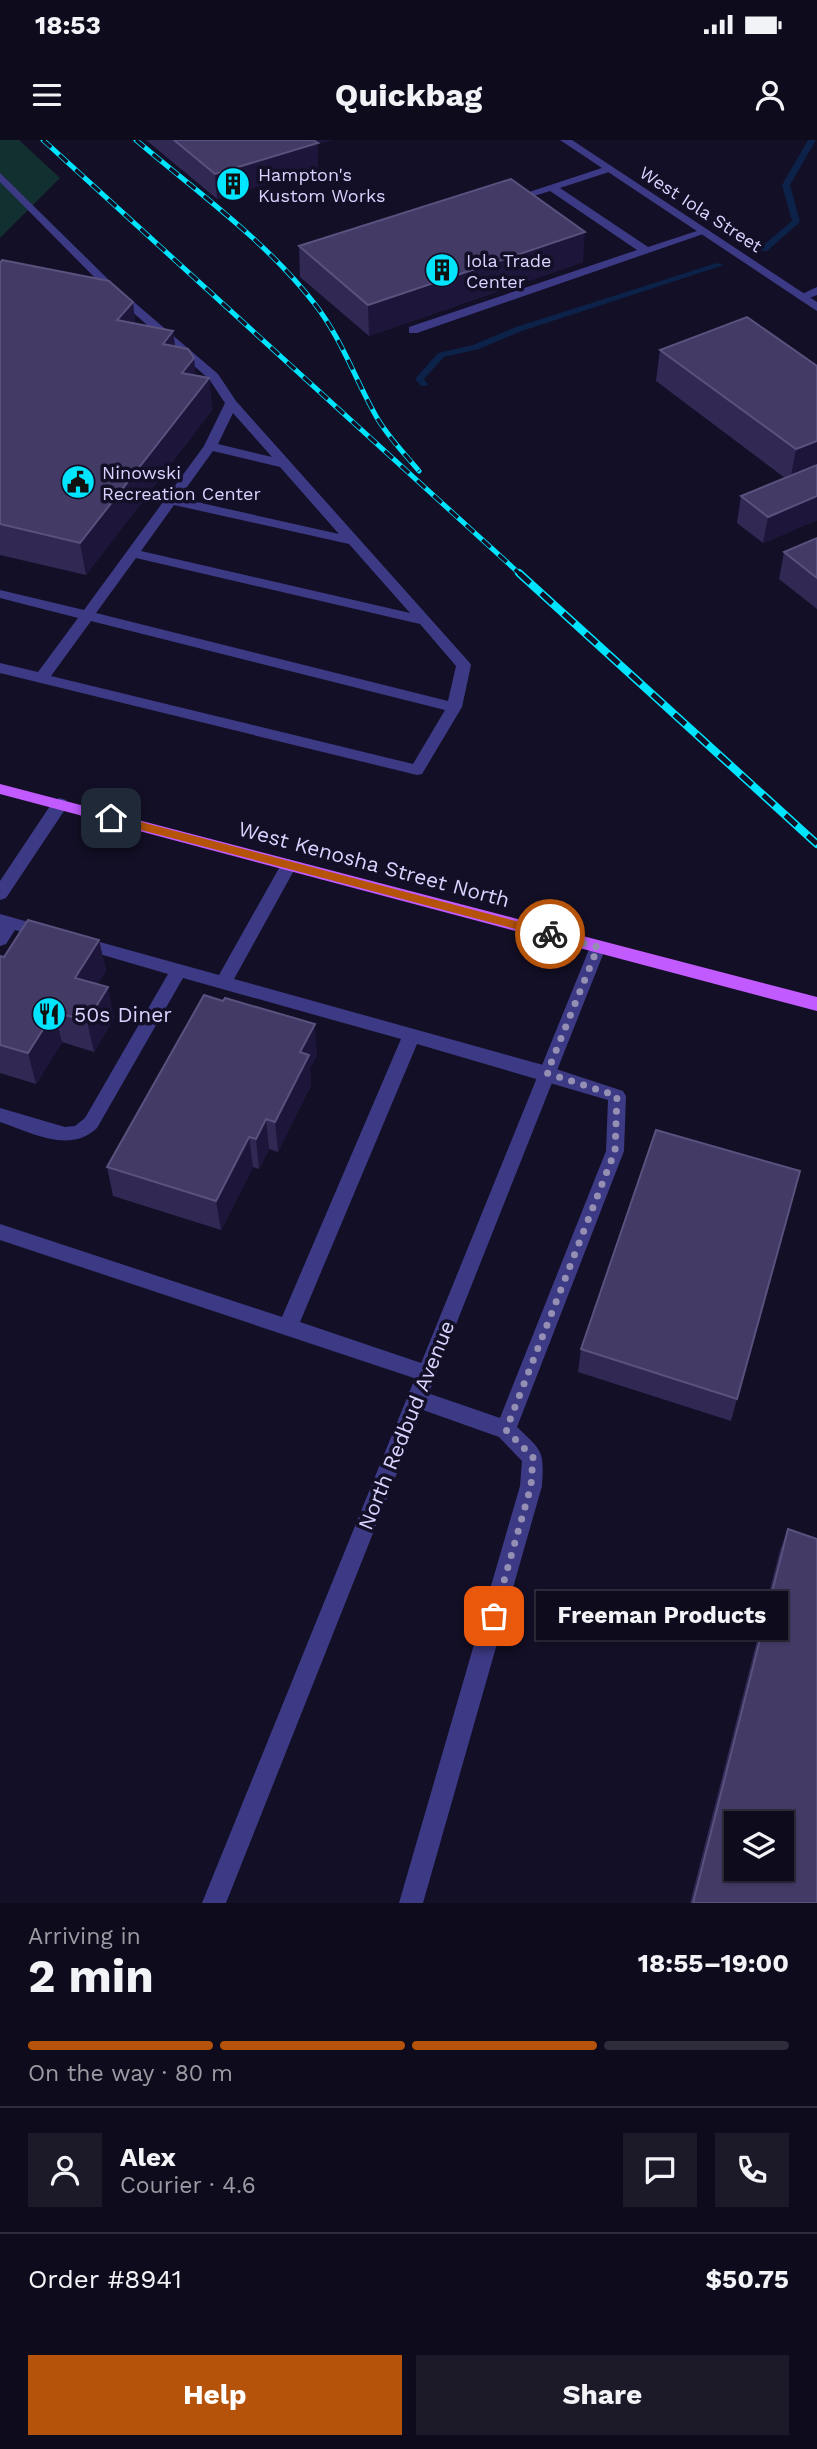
<!DOCTYPE html>
<html lang="en">
<head>
<meta charset="utf-8">
<style>
	:root { --surface:#0e0b1c; --page:#1c1929; --text:#f1f3f6; --muted:#9b9ba3; --line:#2e2b3b; --accent:#b45309 }
	body { margin:0; font-family:"Work Sans",sans-serif; background:var(--page); color:var(--text); height:100vh; display:flex; flex-direction:column; font-size:26px; white-space:nowrap }
	* { box-sizing:border-box; margin:0 }
	p { font-size:23px; color:var(--muted) }
	.icon { flex:none; width:38px; height:38px; fill:none; stroke:currentColor; stroke-width:2; stroke-linecap:round; stroke-linejoin:round }
	.map { position:relative; height:1763px; overflow:hidden }
	.panel { display:flex; flex-direction:column; background:var(--surface); flex:1 }
	.panel>* { flex:none }
	.fabs { position:absolute; left:724px; top:1671px; display:grid; gap:14px }
	.fabs a { display:grid; place-items:center; width:70px; height:70px; border-radius:0px; background:var(--surface); box-shadow:0 2px 5px #0004,0 0 0 2px var(--line); font-size:35px }
	.pin { position:absolute; display:grid; place-items:center; width:60px; height:60px; color:#fff; margin:-30px; border-radius:14px; box-shadow:0 4px 10px #0006 }
	.courier { position:absolute; display:grid; place-items:center; width:70px; height:70px; margin:-35px; border:5px solid #b45309; border-radius:50%; background:#fff; color:#222; box-shadow:0 2px 9px #0007 }
	.bubble { position:absolute; height:49px; border-radius:0px; background:var(--surface); box-shadow:0 2px 5px #0004,0 0 0 2px var(--line); font-size:23px; font-weight:700; line-height:49px; text-align:center }
	.overview em { font-style:normal; font-weight:700 }
	.overview div { display:flex; flex-direction:column-reverse }
	.overview { display:flex; align-items:center; justify-content:space-between; height:119px; padding:0 28px }
	h1 { font-size:46px; font-weight:700; line-height:52px }
	.bar { display:grid; grid-template-columns:repeat(4,1fr); gap:10px 7px; align-content:center; height:84px; padding:0 28px }
	.bar i { height:9px; border-radius:5px; background:var(--line) }
	.bar .active { background:var(--accent) }
	.bar p { grid-column:span 4 }
	.line { display:flex; align-items:center; gap:18px; padding:0 28px; border-top:2px solid var(--line) }
	.line div { flex:1 }
	.round { display:grid; place-items:center; flex:none; width:74px; height:74px; border-radius:0px; background:var(--page) }
	.primary-button { display:flex; gap:14px; margin-top:auto; padding:14px 28px }
	.primary-button a { flex:1; height:80px; border-radius:0px; background:var(--accent); color:#fff; font-size:28px; font-weight:700; line-height:80px; text-align:center }
	.primary-button a+a { background:var(--page); color:var(--text) }
	.status { display:flex; justify-content:space-between; align-items:center; height:49px; padding:0 35px; background:var(--surface); direction:ltr }
	.status svg { height:19px; fill:currentColor }
	header { display:flex; justify-content:space-between; align-items:center; height:91px; padding:0 28px; background:var(--surface); font-size:32px; font-weight:700 }
	.map>svg:first-child { display:block }
</style>
</head>
<body>
<div class="status"><b>18:53</b><svg viewBox="0 0 49 12"><path d="M0 12V9h3v3zM5 12V6h3v6zM10 12V3h3v9zM15 12V0h3v12zM26 1h20v11H26zM47 4h2v5h-2z"/></svg></div>
<header><svg class="icon" aria-label="menu" viewBox="0 0 24 24"><path d="M4 6h16M4 12h16M4 18h16"/></svg>Quickbag<svg class="icon" aria-label="person" viewBox="0 0 24 24"><circle cx="12" cy="8" r="4"/><path d="M4 21q1-7 8-7t8 7"/></svg></header>
<div class="map">
<svg width="817" height="1763" viewBox="0 0 817 1763">
	<rect width="100%" height="100%" fill="#130f26"/>
	<path fill="#12302f" d="M0,0H19L60,38L0,98Z"/>
	<g fill="none" stroke-linecap="round" stroke-linejoin="round">
		<path fill="#0c2248" fill-rule="evenodd" d="M808,0H816L790,45L800,82L767,111H761V107L792,81L782,45Z
			M717,123L724,125L522,191L479,209L444,217L424,239L428,244L427,246H421L415,239L438,213L473,205L516,187Z"/>
		<path fill="#3d3a85" fill-rule="evenodd" d="M608,26L613,29L612,31L560,48L648,107L703,89L709,92L417,193H409V187L637,110L550,51L511,63L505,60Z
			M0,33L114,145L218,234L236,261L469,522L471,525L462,567L422,634L417,635L0,533V523L38,532L78,478L0,458V450L84,470L204,306L225,263L209,239L106,149L0,42ZM233,273L272,317L218,304ZM213,311L280,327L339,394L179,358ZM174,365L349,404L410,473L141,411ZM136,418L420,484L456,526L448,561L96,473ZM91,481L445,570L413,624L51,536Z
			M817,147V155L802,161L796,157Z
			M60,658L66,660L68,664L66,668L6,758L0,760V741L54,660Z
			M289,719L297,725L234,839L547,926L623,951L626,956L624,1011L517,1287C543,1312 544,1310 542,1346L423,1763H399L520,1346L522,1321L499,1297L409,1265L406,1258L409,1251L416,1249L500,1278L606,1011L608,960L417,904L300,1182L433,1227L436,1233L433,1239L426,1242L0,1100V1084L282,1177L401,899L183,838L97,988C69,1014 33,993 0,982V968L65,987L75,986L85,978L168,834L72,806L70,802L72,798L78,796L219,835L283,721Z
			M0,774L53,789L55,793L47,799L15,790L6,804L0,806Z"/>
		<path fill="#3d3a85" fill-rule="evenodd" d="M560,0H572L817,162V171Z
			M598,801L604,803L606,807L226,1763H202L590,807L592,803Z"/>
		<path fill="#c25bff" fill-rule="evenodd" d="M0,644L817,857V871L0,654Z"/>
		<g stroke="#00e5ff" stroke-width="5">
			<path id="rail-far1" d="M43,0L521,435
				M136,0C197,52 265,100 314,163C341,197 355,239 376,276C387,296 405,314 419,331"/>
		</g>
		<g stroke="#00e5ff" stroke-width="8">
			<path id="rail" d="M519,433L817,704"/>
		</g>
		<use href="#rail-far1" stroke="#130f26" stroke-width="3.5" stroke-dasharray="11" stroke-linecap="butt"/>
		<use href="#rail" stroke="#130f26" stroke-width="5" stroke-dasharray="15" stroke-linecap="butt"/>
	</g>
	<path fill="#312854" d="M146,0H331L318,4V28L217,59Z
		M299,106L583,122L369,196L300,137Z
		M0,123L133,162L135,183L173,191L175,207L196,236L209,238L212,270L86,435L0,415Z
		M660,210L817,226V380L763,403L737,383L741,356L785,338L656,241Z
		M817,398V469L779,439L784,412Z
		M99,800L106,831L97,844L114,878L94,912L62,902L36,944L0,933V816L4,817Z
		M317,915L310,928L311,945L278,1012L269,1009L259,1029L253,1027L221,1090L113,1056L107,1027Z
		M581,1209L737,1259L731,1281L578,1232Z
		M788,1389L817,1763H690L780,1410Z"/>
	<path fill="#1d163a" d="M295,0H331L318,4V28L217,59L215,34Z
		M585,92L583,122L369,196L368,165Z
		M133,162L136,193L117,180Z
		M173,191L177,222L163,204Z
		M194,218L197,249L182,233Z
		M209,238L212,270L86,435L80,403Z
		M817,301V330L790,341L796,309Z
		M817,356V380L763,403L768,377Z
		M99,800L106,831L82,869L75,838Z
		M108,847L114,878L94,912L87,881Z
		M54,872L62,902L36,944L28,913Z
		M315,884L317,915L310,928L311,945L278,1012L275,982L300,912Z
		M266,979L269,1009L259,1029L256,999Z
		M249,997L253,1027L221,1090L216,1061Z"/>
	<path fill="#433a66" stroke="#5a527e" stroke-width="2" fill-rule="evenodd" d="M174,0H313L318,3L215,34Z
		M511,39L585,92L368,165L299,106Z
		M2,120L109,141L133,162L117,180L173,191L163,204L188,209L194,218L182,233L209,238L80,403L0,384V123Z
		M747,177L817,226V301L796,309L660,210Z
		M817,325V356L768,377L741,356Z
		M817,398V438L784,412Z
		M28,780L99,800L75,838L108,847L87,881L54,872L28,913L0,905V816L4,817Z
		M204,855L223,861L225,858L315,884L300,912L309,915L275,982L266,979L256,999L249,997L216,1061L107,1027Z
		M656,990L800,1031L737,1259L581,1209Z
		M788,1389L817,1399V1763H693ZM737,1684H782V1729H737Z"/>
	<path fill="#b45309" d="M111,674L550,790L555,794L550,798L107,681V675Z"/>
	<g fill="none" stroke-linecap="round" stroke-linejoin="round">
		<path stroke="#948fb3" stroke-width="7" stroke-dasharray="0 12.6" d="M494,1476L531,1346L533,1317L506,1290L615,1011L617,956L547,933L598,807L550,794"/>
	</g>
	<defs>
		<g id="building-disc" transform="scale(1.75)"><circle r="9.5" fill="#00e5ff" stroke="#130f26"/><path d="M-4-6H4V6H1V3H-1V6H-4ZM-2.5-4.3h1.7v1.8h-1.7ZM.8-4.3h1.7v1.8H.8ZM-2.5-1h1.7V.8h-1.7ZM.8-1h1.7V.8H.8Z" fill="#111"/></g>
		<g id="civic-disc" transform="scale(1.75)"><circle r="9.5" fill="#00e5ff" stroke="#130f26"/><path d="M-.6-6.5H3V-4.5H.6V-3L4-1V1h2V6H-6V1h2V-1L-.6-3ZM-1.2 2.5V6h2.4V2.5Z" fill="#111"/></g>
		<g id="restaurant-disc" transform="scale(1.75)"><circle r="9.5" fill="#00e5ff" stroke="#130f26"/><path d="M-5-6h1v4h1v-4h1v4h1v-4h1v5L-1.5 .5V6h-2V.5L-5-1ZM5-6V6H3V1.5H1.5Q1.5-4 5-6Z" fill="#111"/></g>
	</defs>
	<g fill-rule="evenodd">
		<use href="#building-disc" x="233" y="44"/>
		<use href="#building-disc" x="442" y="130"/>
		<use href="#civic-disc" x="78" y="342"/>
		<use href="#restaurant-disc" x="49" y="874"/>
	</g>
	<g text-anchor="middle" dominant-baseline="central" stroke-width="7" stroke-linejoin="round" paint-order="stroke">
		<g font-size="18" fill="#d9d4ff" stroke="#130f26" text-anchor="start">
			<text x="258" y="34">Hampton's<tspan x="258" dy="21">Kustom Works</tspan></text>
			<text x="466" y="120">Iola Trade<tspan x="466" dy="21">Center</tspan></text>
			<text x="102" y="332">Ninowski<tspan x="102" dy="21">Recreation Center</tspan></text>
		</g>
		<g font-size="18" fill="#d9d4ff" stroke="#130f26">
			<text transform="translate(701 69) rotate(33)">West Iola Street</text>
		</g>
		<g font-size="21" fill="#d9d4ff" stroke="#130f26">
			<text transform="translate(374 724) rotate(15)">West Kenosha Street North</text>
			<text transform="translate(406 1285) rotate(-68)">North Redbud Avenue</text>
		</g>
		<g font-size="21" fill="#d9d4ff" stroke="#130f26" text-anchor="start">
			<text x="74" y="874">50s Diner</text>
		</g>
	</g>
</svg>
<div class="fabs">
<a><svg class="icon" aria-label="layers" viewBox="0 0 24 24"><path d="M12 4l9 5-9 5-9-5zM3 14l9 5 9-5"/></svg></a>
</div>
<div class="pin" style="left:494px;top:1476px;background:#ea580c"><svg class="icon" aria-label="bag" viewBox="0 0 24 24"><path d="M5 8h14l-1 12H6zM9 8a3 3 0 0 1 6 0"/></svg></div>
<div class="pin" style="left:111px;top:678px;background:#1f2937"><svg class="icon" aria-label="home" viewBox="0 0 24 24"><path d="M3 11l9-7 9 7M6 9v11h12V9"/></svg></div>
<div class="courier" style="left:550px;top:794px"><svg class="icon" aria-label="bike" viewBox="0 0 24 24"><circle cx="6" cy="16" r="4"/><circle cx="18" cy="16" r="4"/><path d="M6 16l4-8h5l3 8M10 8l3 8H6M13 5h3"/></svg></div>
<div class="bubble" style="left:536px;top:1451px;width:252px">Freeman Products</div>
</div>
<section class="panel">
<div class="overview"><div><h1>2 min</h1><p>Arriving in</p></div><em>18:55–19:00</em></div>
<div class="bar"><i class="active"></i><i class="active"></i><i class="active"></i><i></i><p>On the way · 80 m</p></div>
<div class="line" style="height:126px"><a class="round"><svg class="icon" aria-label="person" viewBox="0 0 24 24"><circle cx="12" cy="8" r="4"/><path d="M4 21q1-7 8-7t8 7"/></svg></a><div><b>Alex</b><p>Courier · 4.6</p></div><a class="round"><svg class="icon" aria-label="chat" viewBox="0 0 24 24"><path d="M4 5h16v11H9l-5 4z"/></svg></a><a class="round"><svg class="icon" aria-label="phone" viewBox="0 0 24 24"><path d="M5 4h4l2 5-3 2q2 4 5 5l2-3 5 2v4C11 20 4 13 5 4z"/></svg></a></div>
<div class="line" style="height:91px"><div>Order #8941</div><b>$50.75</b></div>
<div class="primary-button"><a>Help</a><a>Share</a></div>
</section>
</body>
</html>
